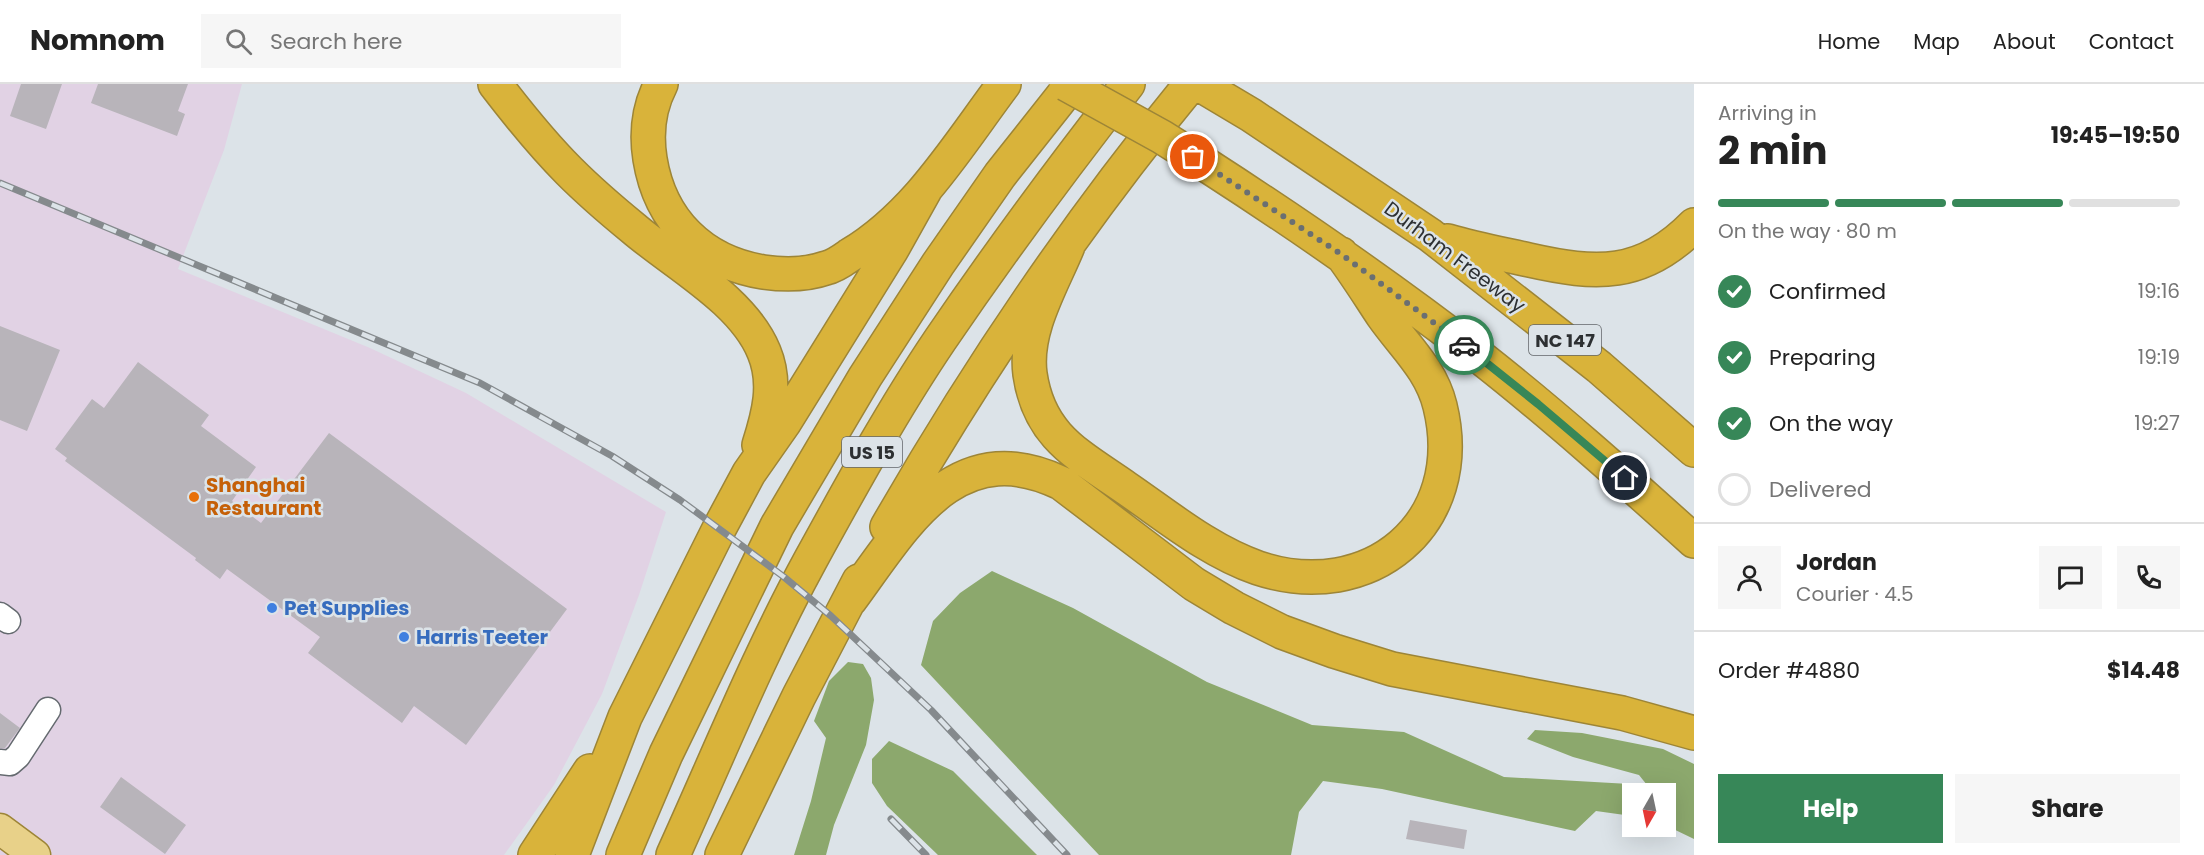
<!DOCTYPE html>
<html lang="en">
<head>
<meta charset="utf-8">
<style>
	:root { --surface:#fff; --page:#f6f6f6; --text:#222; --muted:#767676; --line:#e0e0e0; --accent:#378758 }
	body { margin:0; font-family:Poppins,sans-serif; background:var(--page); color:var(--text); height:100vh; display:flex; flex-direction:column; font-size:22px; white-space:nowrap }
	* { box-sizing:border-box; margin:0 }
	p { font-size:20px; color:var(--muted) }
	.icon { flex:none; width:33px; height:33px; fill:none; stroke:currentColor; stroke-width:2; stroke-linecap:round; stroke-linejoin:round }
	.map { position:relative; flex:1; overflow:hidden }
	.drawer { display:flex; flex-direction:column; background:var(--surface); width:510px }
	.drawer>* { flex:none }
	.needle { width:39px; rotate:189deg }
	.tools { position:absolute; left:1622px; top:699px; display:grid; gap:12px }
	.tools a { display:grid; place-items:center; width:54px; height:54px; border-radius:0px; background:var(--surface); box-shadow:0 6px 24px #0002; font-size:30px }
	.pin { position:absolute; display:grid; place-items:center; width:51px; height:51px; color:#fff; margin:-26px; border:3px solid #fff; border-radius:50%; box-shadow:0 2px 6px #0007 }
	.courier { position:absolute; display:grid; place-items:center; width:60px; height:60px; margin:-30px; border:4px solid #378758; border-radius:50%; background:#fff; color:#222; box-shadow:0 2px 8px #0007 }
	.summary em { font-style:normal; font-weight:700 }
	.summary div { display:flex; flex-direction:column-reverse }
	.summary { display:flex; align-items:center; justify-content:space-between; height:102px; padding:0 24px }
	h1 { font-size:39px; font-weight:700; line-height:45px }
	.bar { display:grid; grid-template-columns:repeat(4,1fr); gap:9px 6px; align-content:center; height:72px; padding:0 24px }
	.bar i { height:8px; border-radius:4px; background:var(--line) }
	.bar .selected { background:var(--accent) }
	.bar p { grid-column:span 4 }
	.line { display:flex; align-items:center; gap:15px; padding:0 24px; border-top:2px solid var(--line) }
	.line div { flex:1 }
	.round { display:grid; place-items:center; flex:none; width:63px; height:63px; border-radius:0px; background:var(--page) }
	ol { padding:0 24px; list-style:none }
	li { display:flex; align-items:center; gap:18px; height:66px }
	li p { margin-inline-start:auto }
	li .icon { padding:6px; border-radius:50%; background:var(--accent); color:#fff; stroke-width:4 }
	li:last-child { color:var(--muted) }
	li i { width:33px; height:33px; border:3px solid var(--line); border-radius:50% }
	.primary-button { display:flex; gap:12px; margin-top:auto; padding:12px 24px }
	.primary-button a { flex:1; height:69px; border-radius:0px; background:var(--accent); color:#fff; font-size:24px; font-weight:700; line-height:69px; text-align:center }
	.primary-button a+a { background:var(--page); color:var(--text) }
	header { display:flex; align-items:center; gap:36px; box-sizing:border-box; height:84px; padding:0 30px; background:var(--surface); border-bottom:2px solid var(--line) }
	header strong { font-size:28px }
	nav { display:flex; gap:33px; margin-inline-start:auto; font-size:21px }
	.search { width:420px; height:54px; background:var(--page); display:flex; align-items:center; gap:15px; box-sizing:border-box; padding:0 21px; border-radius:0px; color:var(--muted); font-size:22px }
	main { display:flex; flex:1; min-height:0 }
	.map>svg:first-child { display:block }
</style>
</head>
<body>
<header>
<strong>Nomnom</strong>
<div class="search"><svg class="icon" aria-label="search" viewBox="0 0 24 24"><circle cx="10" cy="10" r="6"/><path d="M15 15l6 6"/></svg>Search here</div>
<nav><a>Home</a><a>Map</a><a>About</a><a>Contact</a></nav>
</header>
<main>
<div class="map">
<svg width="1694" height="771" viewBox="0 0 1694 771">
	<rect width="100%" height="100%" fill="#dce3e8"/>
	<path fill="#e1d2e4" d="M0,0H242L224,66L178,185L370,264L466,309L666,428L639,511L602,610L554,701L504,771H0Z"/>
	<path fill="#8ca86d" d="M992,487L1073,524L1207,598L1312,641L1404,648L1504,693L1647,701L1639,691L1573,673L1527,655L1535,646L1582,649L1663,665L1694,680V755L1665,741V710H1632V732L1596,727L1575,747L1382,705L1323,697L1299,728L1291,771H1099L921,581L933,537L960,509Z
		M848,578L863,580L871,594L874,616L866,661L834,741L826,771H794L811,717L826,654L814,637L829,597Z
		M889,657L953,687L1037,771H938L887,722L872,699V675Z"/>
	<path fill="#b8b4ba" d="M21,0H62L46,45L10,32Z
		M98,0H188L178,27L185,30L177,52L91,19Z
		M0,242L60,266L27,347L0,336Z
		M138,278L209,331L201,342L256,383L232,417L261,439L329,349L567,525L466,661L414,622L402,639L308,569L320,553L227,485L220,495L195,476L196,474L65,377L67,374L55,365L92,315L104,324Z
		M0,629L20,644L5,664H0Z
		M121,693L186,741L165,770L100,723Z
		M1410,736L1467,746L1464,765L1406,755Z"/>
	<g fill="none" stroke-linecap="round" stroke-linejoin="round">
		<g stroke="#646a6f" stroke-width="27">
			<path id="minor" d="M0,531L8,537
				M0,678L10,679L18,672L48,626"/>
		</g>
		<g stroke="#9d8537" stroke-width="33">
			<path id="major" d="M0,745L35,771"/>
		</g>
		<g stroke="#9d8537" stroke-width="36">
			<path id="highway" d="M495,0C518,30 542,60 569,87C589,107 611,126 633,144C675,180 743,216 764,268C777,299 769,330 759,361
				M661,0C649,23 646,50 650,75C660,137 702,178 763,188C784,191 806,191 826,184C835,182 843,176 850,171C917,131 958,61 1004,0
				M1199,0L1251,31L1430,151L1599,283L1694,366
				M1208,82C1301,142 1392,205 1480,273C1554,331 1624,394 1694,457
				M1448,157C1475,165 1502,170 1529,176C1596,191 1642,194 1694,141
				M1068,162C1052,201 1024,246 1030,290C1039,353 1079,371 1126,404C1167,432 1209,467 1258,484C1369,521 1469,440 1440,322C1431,285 1404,262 1383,232C1369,211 1356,190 1341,170
				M887,443C976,288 1077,138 1191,0
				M850,516C904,443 955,348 1061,399L1194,500L1234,524L1282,548L1334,567L1392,585L1622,629L1694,649
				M535,771L590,687
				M572,771L625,633L720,443L749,389L784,339L892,165L925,106
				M623,771L666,670L777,442L865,293L938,180L1000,91L1072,0
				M673,771C718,672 759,570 811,475C851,402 894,324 940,256C1000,168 1063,83 1128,0
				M722,771L799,612L859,497"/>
		</g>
		<use href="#minor" stroke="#fff" stroke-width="24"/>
		<use href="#major" stroke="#e8d189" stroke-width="30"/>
		<use href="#highway" stroke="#d9b33a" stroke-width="33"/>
		<g stroke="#858a8d" stroke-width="7">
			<path id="rail" d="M0,99L480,299L612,372L680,416L784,493L831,532L931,626L1067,771
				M891,735L926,771"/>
		</g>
		<use href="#rail" stroke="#dce3e8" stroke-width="4.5" stroke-dasharray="14" stroke-linecap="butt"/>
		<g stroke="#9d8537" stroke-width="36" stroke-linecap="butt">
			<path id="highway-bridge" d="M1066,0L1162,53L1208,82"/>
		</g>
		<use href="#highway-bridge" stroke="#d9b33a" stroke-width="33"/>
	</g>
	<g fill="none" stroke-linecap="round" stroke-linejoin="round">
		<path stroke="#6a6f72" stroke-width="6" stroke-dasharray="0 10.8" d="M1193,73L1341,170L1464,261"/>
		<path stroke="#378758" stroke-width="8" d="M1464,261L1538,320L1625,394"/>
	</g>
	<circle fill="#e8710a" stroke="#dce3e8" stroke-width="2" cx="194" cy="413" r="6"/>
	<g fill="#3f7fe0" stroke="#dce3e8" stroke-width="2">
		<circle cx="272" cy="524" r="6"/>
		<circle cx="404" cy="553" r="6"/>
	</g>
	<g text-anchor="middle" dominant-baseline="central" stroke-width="5" stroke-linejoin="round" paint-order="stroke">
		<g fill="#dce3e8" stroke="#626669" stroke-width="1.5">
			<rect x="1529" y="241" width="72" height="30" rx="4.5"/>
			<rect x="842" y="353" width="60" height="30" rx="4.5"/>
		</g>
		<g font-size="18" font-weight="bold" fill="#2d3032">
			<text x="1565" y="256">NC 147</text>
			<text x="872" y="368">US 15</text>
		</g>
		<g font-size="20" fill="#2d3032" stroke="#dce3e8">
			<text transform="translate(1455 173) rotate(37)">Durham Freeway</text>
		</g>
		<g font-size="20" font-weight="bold" fill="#c56008" stroke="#dce3e8" text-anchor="start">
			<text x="206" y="401">Shanghai<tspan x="206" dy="23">Restaurant</tspan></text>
		</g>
		<g font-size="20" font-weight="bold" fill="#366cbe" stroke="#dce3e8" text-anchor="start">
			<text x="284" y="524">Pet Supplies</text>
			<text x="416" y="553">Harris Teeter</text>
		</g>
	</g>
</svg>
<div class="tools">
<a><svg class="needle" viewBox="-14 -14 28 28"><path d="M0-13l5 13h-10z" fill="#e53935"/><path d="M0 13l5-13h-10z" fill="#767676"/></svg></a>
</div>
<div class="pin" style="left:1193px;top:73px;background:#ea580c"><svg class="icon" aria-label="bag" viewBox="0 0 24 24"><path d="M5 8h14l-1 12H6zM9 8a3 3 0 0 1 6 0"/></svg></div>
<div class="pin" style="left:1625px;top:394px;background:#1f2937"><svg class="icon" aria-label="home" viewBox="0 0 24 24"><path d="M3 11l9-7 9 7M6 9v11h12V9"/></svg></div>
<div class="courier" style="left:1464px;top:261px"><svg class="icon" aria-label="car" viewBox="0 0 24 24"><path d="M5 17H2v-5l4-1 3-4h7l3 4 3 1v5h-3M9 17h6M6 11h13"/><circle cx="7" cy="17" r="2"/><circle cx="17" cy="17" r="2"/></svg></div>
</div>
<section class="drawer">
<div class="summary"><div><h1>2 min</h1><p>Arriving in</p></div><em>19:45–19:50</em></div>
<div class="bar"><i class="selected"></i><i class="selected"></i><i class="selected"></i><i></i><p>On the way · 80 m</p></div>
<ol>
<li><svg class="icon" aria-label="check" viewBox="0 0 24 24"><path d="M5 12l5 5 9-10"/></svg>Confirmed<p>19:16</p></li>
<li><svg class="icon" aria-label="check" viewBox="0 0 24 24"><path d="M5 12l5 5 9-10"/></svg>Preparing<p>19:19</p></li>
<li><svg class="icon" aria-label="check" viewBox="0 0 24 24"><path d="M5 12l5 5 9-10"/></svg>On the way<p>19:27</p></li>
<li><i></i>Delivered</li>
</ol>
<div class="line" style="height:108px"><a class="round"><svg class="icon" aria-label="person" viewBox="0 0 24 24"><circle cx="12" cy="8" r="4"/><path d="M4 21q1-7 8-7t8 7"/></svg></a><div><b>Jordan</b><p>Courier · 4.5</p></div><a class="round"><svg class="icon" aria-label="chat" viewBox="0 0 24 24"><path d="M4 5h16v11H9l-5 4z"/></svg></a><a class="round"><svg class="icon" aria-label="phone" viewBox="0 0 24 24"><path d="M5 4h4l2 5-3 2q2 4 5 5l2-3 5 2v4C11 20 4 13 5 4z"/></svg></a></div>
<div class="line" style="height:78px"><div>Order #4880</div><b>$14.48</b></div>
<div class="primary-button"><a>Help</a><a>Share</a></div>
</section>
</main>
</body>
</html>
